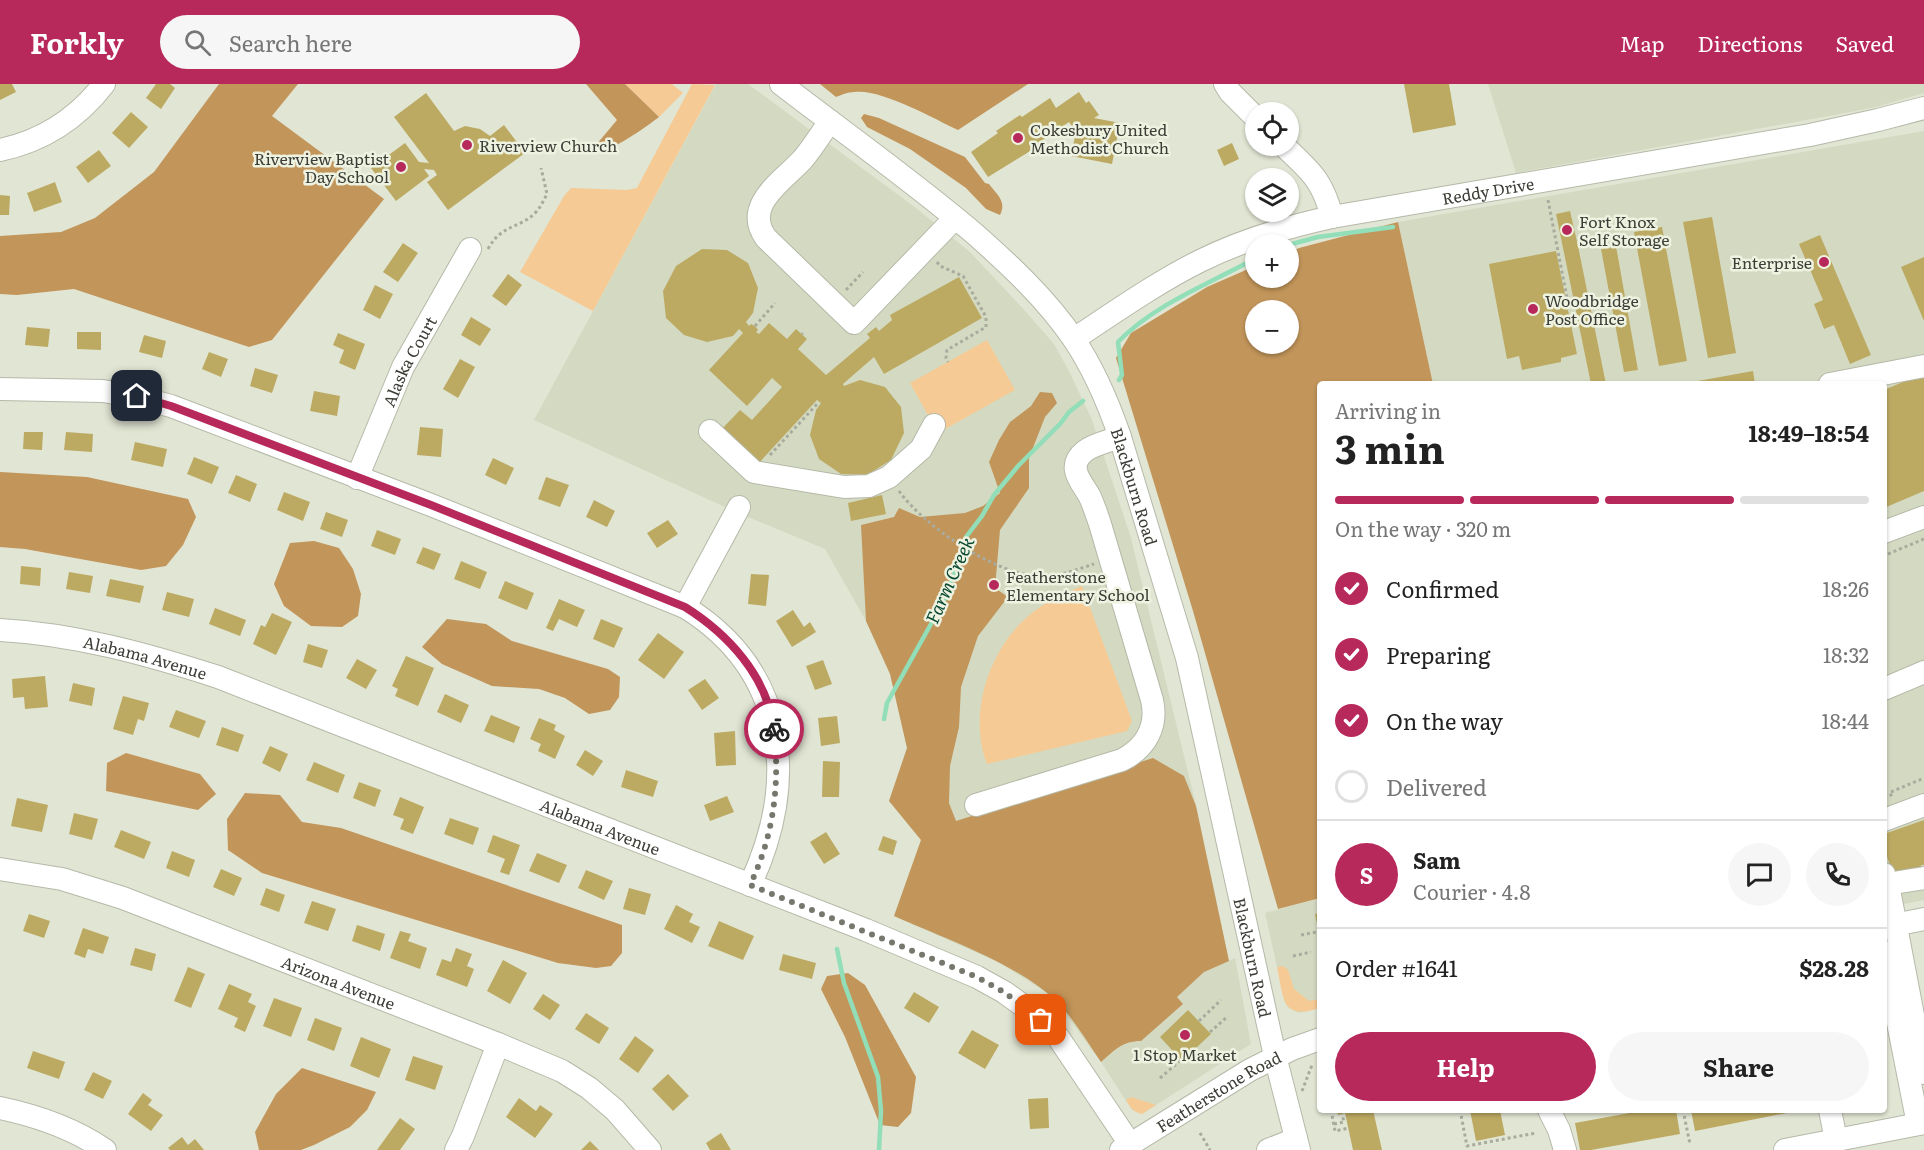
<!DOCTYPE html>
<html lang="en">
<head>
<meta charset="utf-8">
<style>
	:root { --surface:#fff; --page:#f6f6f6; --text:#222; --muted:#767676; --line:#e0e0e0; --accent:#b8295b }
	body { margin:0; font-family:Literata,serif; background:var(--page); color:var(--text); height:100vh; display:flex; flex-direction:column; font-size:22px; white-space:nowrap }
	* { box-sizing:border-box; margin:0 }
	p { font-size:20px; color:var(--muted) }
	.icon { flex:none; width:33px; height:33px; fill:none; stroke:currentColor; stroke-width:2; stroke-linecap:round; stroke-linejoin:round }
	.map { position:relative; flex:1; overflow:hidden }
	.side { position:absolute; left:1317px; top:297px; width:570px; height:732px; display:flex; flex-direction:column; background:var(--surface); border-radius:6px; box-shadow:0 2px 4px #0004 }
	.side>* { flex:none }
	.buttons { position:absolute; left:1245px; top:18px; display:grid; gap:12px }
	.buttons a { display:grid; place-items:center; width:54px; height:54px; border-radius:50%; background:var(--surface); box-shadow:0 2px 4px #0004; font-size:30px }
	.pin { position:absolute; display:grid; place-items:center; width:51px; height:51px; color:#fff; margin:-26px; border-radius:12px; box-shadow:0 3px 9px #0006 }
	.courier { position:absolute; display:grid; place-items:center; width:60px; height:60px; margin:-30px; border:4px solid #b8295b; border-radius:50%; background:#fff; color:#222; box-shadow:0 2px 8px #0007 }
	.head em { font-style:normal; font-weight:700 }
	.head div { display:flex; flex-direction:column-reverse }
	.head { display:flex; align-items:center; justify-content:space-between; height:102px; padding:0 18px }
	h1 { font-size:39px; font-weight:700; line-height:45px }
	.bar { display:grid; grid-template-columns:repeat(4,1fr); gap:9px 6px; align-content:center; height:72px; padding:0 18px }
	.bar i { height:8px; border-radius:4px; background:var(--line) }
	.bar .current { background:var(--accent) }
	.bar p { grid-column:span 4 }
	.line { display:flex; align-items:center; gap:15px; padding:0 18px; border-top:2px solid var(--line) }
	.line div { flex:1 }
	.round { display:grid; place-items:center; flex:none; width:63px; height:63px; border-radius:32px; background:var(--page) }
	ol { padding:0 18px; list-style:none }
	li { display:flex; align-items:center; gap:18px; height:66px }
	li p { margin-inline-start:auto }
	li .icon { padding:6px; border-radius:50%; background:var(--accent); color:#fff; stroke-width:4 }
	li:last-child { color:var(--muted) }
	li i { width:33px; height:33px; border:3px solid var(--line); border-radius:50% }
	.action { display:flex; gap:12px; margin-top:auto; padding:12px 18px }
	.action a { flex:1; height:69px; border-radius:36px; background:var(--accent); color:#fff; font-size:24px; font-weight:700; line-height:69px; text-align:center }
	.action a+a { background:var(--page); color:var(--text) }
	header { display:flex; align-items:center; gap:36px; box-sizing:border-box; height:84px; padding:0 30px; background:var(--accent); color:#fff }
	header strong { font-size:28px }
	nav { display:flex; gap:33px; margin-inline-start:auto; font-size:21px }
	.search { width:420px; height:54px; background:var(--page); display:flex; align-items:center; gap:15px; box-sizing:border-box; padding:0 21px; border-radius:33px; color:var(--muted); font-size:22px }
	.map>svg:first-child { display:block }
</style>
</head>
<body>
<header>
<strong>Forkly</strong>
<div class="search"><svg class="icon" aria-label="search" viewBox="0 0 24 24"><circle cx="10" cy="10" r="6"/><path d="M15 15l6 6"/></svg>Search here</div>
<nav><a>Map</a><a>Directions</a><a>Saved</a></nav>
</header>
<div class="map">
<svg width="1924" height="1066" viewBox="0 0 1924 1066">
	<rect width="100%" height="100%" fill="#e1e5d3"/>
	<path fill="#d4dac1" d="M716,0H748L916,124L970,168L1027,229L1054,260L1070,289L1092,336L1131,454L1196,721L1229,877L1235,874L1251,960L1142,1030L1132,1026L1101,978L1056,917L1041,905L998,878L894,832L921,756L889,717L907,664L890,590L866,537L825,465L736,428L534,336Z
		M1488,0H1924V9L1876,23L1845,29L1516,89Z
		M1924,47V816L1884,824V300H1433L1398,138Z
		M1320,814V924L1299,929L1289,924L1285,919L1265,829Z"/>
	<path fill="#f6ca94" d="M625,0H672L683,9L659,33Z
		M692,0L715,1L593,227L520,188L564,112L571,104L627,106L637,104Z
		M987,256L1015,306L938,349L910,299Z
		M1082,502L1132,637L1127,647L987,680C967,629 990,562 1032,529C1047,517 1065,509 1082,502Z
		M1283,882L1288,886L1294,905L1309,917L1320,915V924C1280,937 1284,913 1277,883Z
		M1131,1013L1156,1021L1142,1030C1133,1028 1130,1023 1126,1016Z"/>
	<path fill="#c2955a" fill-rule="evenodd" d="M219,0H298L272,32L384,115L272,256L249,263L74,205L17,211L0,210V152L61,148L95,134L154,88Z
		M586,0H625L659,33C650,40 614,66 604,65C601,65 599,63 596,61L617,36Z
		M820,0H1028L958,46C933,34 880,4 854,8C848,8 841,11 836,13Z
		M864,30L879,34L965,73L985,99L989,100C997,111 1007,117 1000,131L986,125L966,104L910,65L867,43L861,34Z
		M1398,138L1433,300H1320V814L1278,825L1193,527L1116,274L1131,249L1207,203L1255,182L1256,194H1288L1289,169L1299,164ZM1256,226H1288V260H1256Z
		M1040,308L1052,309L1057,319L1045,333L1029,374V404L1000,446L995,504L1008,513L978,552L961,603L959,643L950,682L949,719L956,737L1153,674L1184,692L1196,722L1229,877L1204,888L1177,913L1183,920L1141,957C1122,957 1115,966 1101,978C1087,958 1074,935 1057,918C1019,880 943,854 894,832L921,756L889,717L907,664L890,590L866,537L861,441L894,433L899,424L920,433L965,429L983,422L1000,409L989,378L999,356L1010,338L1031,322Z
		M0,388L87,393L188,415L196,433L183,461L166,482L141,486L25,465L0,463Z
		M314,457L339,464L353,485L361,510L358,532L342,543L311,542L284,522L274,500L290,459Z
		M447,535L486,540L512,557L608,585L620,593L619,613L610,626L589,630L565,614L539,605L492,602L442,580L422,563Z
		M126,669L200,690L216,710L198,726L106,707L107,679Z
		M245,709L280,711L302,738L341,744L622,841V869L611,882L596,884L558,879L262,789L228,766L227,735Z
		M848,889L865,901L916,993L911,1029L898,1043L880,1041L845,953L821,905L827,892Z
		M302,984L376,1008L367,1026L350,1043L314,1061L301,1066H259L255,1048L276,1010Z"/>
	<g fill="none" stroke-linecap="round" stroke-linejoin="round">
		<path stroke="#91deb8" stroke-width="4.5" d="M1288,161L1318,153L1393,143
			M1119,296L1122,291L1118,258C1153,221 1211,199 1256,174
			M884,635L887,619L946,513L966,453L982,432L994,411L1019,381L1060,340L1069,328L1083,317
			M837,865L844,899L878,993L881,1027L879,1066"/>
	</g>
	<path fill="#bcaa63" d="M0,0H12L16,8L0,16Z
		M156,0H170L175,4L161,25L146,14Z
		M1404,0H1449L1456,41L1413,49Z
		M1079,8L1086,19L1089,17L1099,31L1094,34L1120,39L1112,80L1071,72L1076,48L1069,38L1038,59L1040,61L988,93L971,68L998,49L996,47L1020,31L1022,33L1050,14L1056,24Z
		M426,9L454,47L465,42L480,45L490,52L504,41L525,69L448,126L427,98L437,91L434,86L424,85L429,92L396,117L371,84L405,59L419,78L429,79L394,33Z
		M131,28L148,43L129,64L112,49Z
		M1232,59L1239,75L1224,82L1217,66Z
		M99,66L111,82L88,99L76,83Z
		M55,98L62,118L34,128L27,109Z
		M0,111L10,112L9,131H0Z
		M1570,127L1578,162L1606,300H1591L1556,130Z
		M1712,133L1736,269L1708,274L1683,138Z
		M1662,143L1687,277L1659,282L1634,148Z
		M1820,151L1871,271L1850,280L1834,241L1824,245L1814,220L1823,216L1799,160Z
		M403,159L418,169L398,198L383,188Z
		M1616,162L1638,286L1624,288L1601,165Z
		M702,165L727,166L748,179L758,204L753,229L746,238L749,242L751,240L755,242L758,246L756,248L759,250L769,239L787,255L796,245L807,255L798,265L826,291L870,254L867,250L876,243L879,247L892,236L890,231L959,193L982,234L884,290L874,273L843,300L844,302L860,296L885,303L901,323L904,349L891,376L867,391L841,390L819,375L810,351L816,326L821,319L817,316L757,381L720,347L740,326L752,336L782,303L772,294L747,322L709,286L743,249L739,245L733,252L707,258L684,251L666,234L663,207L676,182Z
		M1556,167L1577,270L1561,274V278L1522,286L1519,272L1507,275L1489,180Z
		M1924,173V237L1901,183Z
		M508,190L522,201L506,222L492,212Z
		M375,201L393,210L380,235L363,226Z
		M471,233L491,245L480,262L461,251Z
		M27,243L50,245L48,263L25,261Z
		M77,248H101V266L77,265Z
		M338,249L365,260L355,286L339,279L344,266L333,261Z
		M144,251L166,257L162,274L139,268Z
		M209,268L228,275L221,293L202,285Z
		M460,275L475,283L458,314L443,305Z
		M255,284L278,291L272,309L250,302Z
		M1753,287L1755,300H1687V299Z
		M1924,289V407L1884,424V306Z
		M314,307L340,312L337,332L310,327Z
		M420,343L443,345L441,373L417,371Z
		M24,348H43L42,366L23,365Z
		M66,348L93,350L92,368L64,366Z
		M135,358L167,365L163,383L131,376Z
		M194,373L219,383L212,400L187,390Z
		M493,374L514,384L506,401L485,391Z
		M236,391L257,400L250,418L228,409Z
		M546,393L569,401L560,423L538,415Z
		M284,408L310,418L303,437L277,426Z
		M882,411L886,430L851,437L848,419Z
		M594,416L615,427L607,443L586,433Z
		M326,428L348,436L342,453L320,445Z
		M668,436L678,450L657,464L647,449Z
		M377,446L401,455L395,471L371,462Z
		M423,463L441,470L434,486L416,479Z
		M461,477L487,488L480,505L454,495Z
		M21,482L41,484L40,502L20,500Z
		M69,488L93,492L90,509L66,505Z
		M751,490L769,491L766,522L748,520Z
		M110,495L144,502L140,519L106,512Z
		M505,497L534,509L527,526L498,514Z
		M167,508L194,515L189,533L162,526Z
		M559,515L585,526L577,543L559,535L553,547L546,544Z
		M215,524L246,536L240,552L209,540Z
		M793,526L804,543L810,538L816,548L792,563L776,537Z
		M272,529L292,538L276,571L253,560L261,541L265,543Z
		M601,535L623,544L614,564L593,555Z
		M658,549L684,568L664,595L638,576Z
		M308,560L328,566L322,584L303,578Z
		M406,572L434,584L418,622L395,612L398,605L392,602Z
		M357,575L377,586L366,605L346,594Z
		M823,576L832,600L815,606L806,582Z
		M45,592L48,623L25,625L24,613L13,614L12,595Z
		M705,595L719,614L702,626L688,606Z
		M73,599L95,604L92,622L69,617Z
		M445,610L469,621L461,639L437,628Z
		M123,612L149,619L144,637L138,635L133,651L113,645Z
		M176,626L206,637L199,654L169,643Z
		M491,631L520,643L514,659L484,647Z
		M837,632L840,659L821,662L818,634Z
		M539,634L556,641L554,646L565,652L555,675L538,667L541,660L530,655Z
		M222,643L244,651L238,668L216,661Z
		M735,647L736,681L716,682L714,649Z
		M270,662L288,670L280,688L262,679Z
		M585,666L603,677L593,692L576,681Z
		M823,677L840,678L839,713H822Z
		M314,678L345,691L338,709L306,696Z
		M626,686L658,697L653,713L621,703Z
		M359,698L381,706L375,723L353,714Z
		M727,712L734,728L710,737L704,721Z
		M400,713L424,723L413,750L400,745L404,735L393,731Z
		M17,714L48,721L42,748L11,742Z
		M74,729L98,735L92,756L69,750Z
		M450,734L479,744L473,761L444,750Z
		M1924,736V781H1921L1922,786L1899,791L1892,787L1884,764V750Z
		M121,746L151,758L144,775L114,763Z
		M826,748L840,770L824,780L810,758Z
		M493,751L520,761L509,791L500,788L505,775L487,768Z
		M883,752L897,757L893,771L878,766Z
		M172,767L195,776L189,793L166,784Z
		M537,769L567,781L559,799L529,787Z
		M221,785L242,794L234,812L213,803Z
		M586,786L613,797L604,816L578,804Z
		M266,804L285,811L279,828L260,821Z
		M629,804L651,810L645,831L623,825Z
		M312,817L336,825L328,847L304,839Z
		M676,821L693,830L689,838L700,843L692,859L664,845Z
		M1320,829V850H1319L1315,830Z
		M29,830L50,837L44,854L23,847Z
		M719,837L754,852L743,876L708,862Z
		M357,841L385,850L380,867L352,857Z
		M83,844L109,853L103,870L88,865L85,874L74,870Z
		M400,847L411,850L408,857L427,864L420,885L390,874Z
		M135,864L156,870L152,887L130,881Z
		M456,864L472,870L467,882L474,885L467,903L436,891L442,875L451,878Z
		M783,870L816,879L812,895L779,886Z
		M503,876L527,889L510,920L487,907Z
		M188,883L205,890L191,924L174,917Z
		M229,900L252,910L248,918L256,922L245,948L234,943L238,934L218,925Z
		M914,908L939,923L929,939L904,924Z
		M543,910L560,921L550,936L533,925Z
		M274,914L302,924L291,953L263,942Z
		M1188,926L1211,950L1182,977L1160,953Z
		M586,929L609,944L599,960L575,945Z
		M315,934L342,944L334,967L307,956Z
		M972,946L999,961L985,985L958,969Z
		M635,952L654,966L638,989L619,975Z
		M361,953L391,965L379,994L350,982Z
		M33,967L65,978L59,995L27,984Z
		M413,972L443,982L435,1006L405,996Z
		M93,988L112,997L103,1015L84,1006Z
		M668,990L689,1012L673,1027L652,1005Z
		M143,1009L152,1016L148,1021L163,1031L151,1047L128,1030Z
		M519,1014L536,1027L540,1021L553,1030L535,1054L506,1033Z
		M1048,1014L1049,1044L1030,1045L1028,1015Z
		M1337,1026H1373L1382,1066H1353L1345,1029L1338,1031Z
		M1470,1026H1500L1505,1051L1476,1057Z
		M1646,1026H1676L1680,1050L1591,1066H1580L1575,1039Z
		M1691,1026H1796L1797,1027L1695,1047Z
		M400,1034L415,1045L400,1066H377Z
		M721,1049L731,1066H710L706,1059Z
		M182,1053L188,1061L195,1055L204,1066H170L168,1064Z
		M590,1057L599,1066H581Z"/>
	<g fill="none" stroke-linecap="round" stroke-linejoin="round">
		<g stroke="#b5b9a8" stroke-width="24">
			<g id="minor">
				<path id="s1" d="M781,0C846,50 914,98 976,151C1012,183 1046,215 1073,254C1094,285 1108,318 1120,353L1187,574L1275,972L1299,1066"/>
				<path d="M1225,0L1230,8L1256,34"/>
				<path d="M830,37C821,50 813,63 803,75C783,97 742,121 766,154L854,239L955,134"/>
				<path d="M1284,62C1311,88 1322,95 1332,133"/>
				<path d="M0,66C43,57 77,35 104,0"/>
				<path id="s2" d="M1074,255C1115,228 1156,199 1200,177C1242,156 1286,143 1332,133L1810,51L1878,36L1924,24"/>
				<path d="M1830,300L1924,282"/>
				<path d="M0,305L103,307L137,313L171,322L431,421L685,523C788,587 799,697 750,801"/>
				<path d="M710,347L754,388L844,403L869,402L889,393L921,365L934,341"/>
				<path id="s3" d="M357,394L403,283L470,165"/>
				<path d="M1884,448L1924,433"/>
				<path d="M685,523L739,423"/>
				<path id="s4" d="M0,546C74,550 147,570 218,593L866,846L977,893L1004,908L1029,926L1058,953L1130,1060"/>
				<path d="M1884,605L1924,588"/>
				<path d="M976,721L1122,676C1146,664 1158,642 1152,616L1100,440C1097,431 1094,422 1090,413C1082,398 1065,383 1085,367C1094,360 1109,357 1120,353"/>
				<path d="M1884,736L1924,721"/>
				<path id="s5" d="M0,785L62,795L123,814L498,960L562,987L589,1004L615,1026L650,1066"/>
				<path d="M1884,790L1890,811L1924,989"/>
				<path d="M1887,800L1924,794"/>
				<path d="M1884,843L1924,835"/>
				<path d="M1884,868L1918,1040"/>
				<path d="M0,1024C38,1032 73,1044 105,1066"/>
				<path d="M1549,1026L1559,1046L1565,1066"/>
				<path d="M1830,1026L1836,1056"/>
				<path d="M456,1066L463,1052L498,960"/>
				<path id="s6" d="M1121,1066L1250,986L1292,965L1320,955"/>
				<path d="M1268,1066L1296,1055"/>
				<path d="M1785,1066L1924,1039"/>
			</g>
		</g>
		<path stroke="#a8ab9d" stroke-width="3" stroke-dasharray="3 3" stroke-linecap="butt" d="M1548,116L1568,219
			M488,165C502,139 521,145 537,127C541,122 544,116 547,110L541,84
			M937,178L940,182L963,192L986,233V243L947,266L946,274L948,278
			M846,206L863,188
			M755,242L775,219
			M802,250L803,249
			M770,371L819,318
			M899,407C923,441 992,488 1035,492C1055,494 1075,486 1094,480
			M1888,470L1924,455
			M1891,708L1924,694
			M1884,714L1893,710
			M1301,851L1317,848
			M1293,872L1311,868
			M1199,937L1221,916
			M1210,948L1228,932
			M1160,994L1181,976
			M1302,1007L1312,981
			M1331,1026L1335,1047L1349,1044
			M1460,1026L1467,1062L1536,1049
			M1683,1026L1690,1060
			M1334,1040L1344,1038L1342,1030
			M1200,1049L1210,1066"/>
		<use href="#minor" stroke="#fff" stroke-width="22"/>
	</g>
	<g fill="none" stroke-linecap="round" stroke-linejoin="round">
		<path stroke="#76786d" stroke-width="6" stroke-dasharray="0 10.8" d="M774,645C780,700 774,751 750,801L977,893L1004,908L1041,936"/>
		<path stroke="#b8295b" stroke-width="8" d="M137,312L171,322L431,421L685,523C728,550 767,592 774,645"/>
	</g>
	<g fill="#b8295b" stroke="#eef2e0" stroke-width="2">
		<circle cx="1018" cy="54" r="6"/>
		<circle cx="467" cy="61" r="6"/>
		<circle cx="401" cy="83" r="6"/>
		<circle cx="1567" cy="146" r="6"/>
		<circle cx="1824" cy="178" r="6"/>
		<circle cx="1533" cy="225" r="6"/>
		<circle cx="994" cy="501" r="6"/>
		<circle cx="1185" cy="951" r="6"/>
	</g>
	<g text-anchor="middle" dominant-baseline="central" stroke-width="5" stroke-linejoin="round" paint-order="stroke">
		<g font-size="16" fill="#3c3d36" stroke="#eef2e0" text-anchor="start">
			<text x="1030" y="45">Cokesbury United<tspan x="1030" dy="18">Methodist Church</tspan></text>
			<text x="479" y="61">Riverview Church</text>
			<text x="389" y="74" text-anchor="end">Riverview Baptist<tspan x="389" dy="18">Day School</tspan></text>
			<text x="1579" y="137">Fort Knox<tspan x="1579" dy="18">Self Storage</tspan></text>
			<text x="1812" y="178" text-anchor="end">Enterprise</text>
			<text x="1545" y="216">Woodbridge<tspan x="1545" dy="18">Post Office</tspan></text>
			<text x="1006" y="492">Featherstone<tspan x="1006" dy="18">Elementary School</tspan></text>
			<text x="1185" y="970" text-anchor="middle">1 Stop Market</text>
		</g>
		<g font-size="16" fill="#3c3d36" stroke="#eef2e0">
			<text stroke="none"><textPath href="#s2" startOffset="446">Reddy Drive</textPath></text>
			<text stroke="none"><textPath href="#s3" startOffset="128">Alaska Court</textPath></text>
			<text stroke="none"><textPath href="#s1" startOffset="550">Blackburn Road</textPath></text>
			<text stroke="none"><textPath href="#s4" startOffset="148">Alabama Avenue</textPath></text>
			<text stroke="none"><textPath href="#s4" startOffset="634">Alabama Avenue</textPath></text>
			<text stroke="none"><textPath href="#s1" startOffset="1036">Blackburn Road</textPath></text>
			<text stroke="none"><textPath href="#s5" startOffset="358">Arizona Avenue</textPath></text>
			<text stroke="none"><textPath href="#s6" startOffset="114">Featherstone Road</textPath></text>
		</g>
		<g font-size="18" font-style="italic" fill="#074831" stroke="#eef2e0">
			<text transform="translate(949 496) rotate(-66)">Farm Creek</text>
		</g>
	</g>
</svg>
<div class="buttons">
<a><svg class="icon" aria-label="locate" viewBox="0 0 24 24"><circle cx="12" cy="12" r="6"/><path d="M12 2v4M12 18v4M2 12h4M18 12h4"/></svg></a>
<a><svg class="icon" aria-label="layers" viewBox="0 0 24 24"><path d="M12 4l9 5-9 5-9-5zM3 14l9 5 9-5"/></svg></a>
<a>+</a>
<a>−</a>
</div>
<div class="pin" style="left:1041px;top:936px;background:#ea580c"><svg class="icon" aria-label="bag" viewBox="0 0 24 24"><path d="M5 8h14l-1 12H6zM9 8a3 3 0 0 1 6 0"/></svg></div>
<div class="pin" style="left:137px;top:312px;background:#1f2937"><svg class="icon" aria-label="home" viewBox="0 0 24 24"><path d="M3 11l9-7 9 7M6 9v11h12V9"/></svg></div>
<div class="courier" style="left:774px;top:645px"><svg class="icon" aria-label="bike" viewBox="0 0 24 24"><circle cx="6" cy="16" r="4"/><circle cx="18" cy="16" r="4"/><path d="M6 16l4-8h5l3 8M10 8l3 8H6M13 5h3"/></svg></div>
<section class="side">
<div class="head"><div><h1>3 min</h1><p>Arriving in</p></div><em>18:49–18:54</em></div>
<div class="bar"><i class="current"></i><i class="current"></i><i class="current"></i><i></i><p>On the way · 320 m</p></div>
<ol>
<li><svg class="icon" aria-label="check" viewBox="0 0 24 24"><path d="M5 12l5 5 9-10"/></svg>Confirmed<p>18:26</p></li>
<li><svg class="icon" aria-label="check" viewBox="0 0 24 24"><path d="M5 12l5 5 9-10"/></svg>Preparing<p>18:32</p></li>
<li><svg class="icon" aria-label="check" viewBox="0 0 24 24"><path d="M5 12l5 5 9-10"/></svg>On the way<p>18:44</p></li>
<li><i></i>Delivered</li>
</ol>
<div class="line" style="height:108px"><b class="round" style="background:var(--accent);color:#fff">S</b><div><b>Sam</b><p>Courier · 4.8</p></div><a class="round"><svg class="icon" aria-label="chat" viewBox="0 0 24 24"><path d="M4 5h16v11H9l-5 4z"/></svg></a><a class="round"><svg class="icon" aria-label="phone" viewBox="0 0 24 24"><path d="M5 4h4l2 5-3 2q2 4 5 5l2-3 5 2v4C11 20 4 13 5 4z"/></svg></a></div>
<div class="line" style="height:78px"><div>Order #1641</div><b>$28.28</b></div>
<div class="action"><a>Help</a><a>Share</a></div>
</section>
</div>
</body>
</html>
